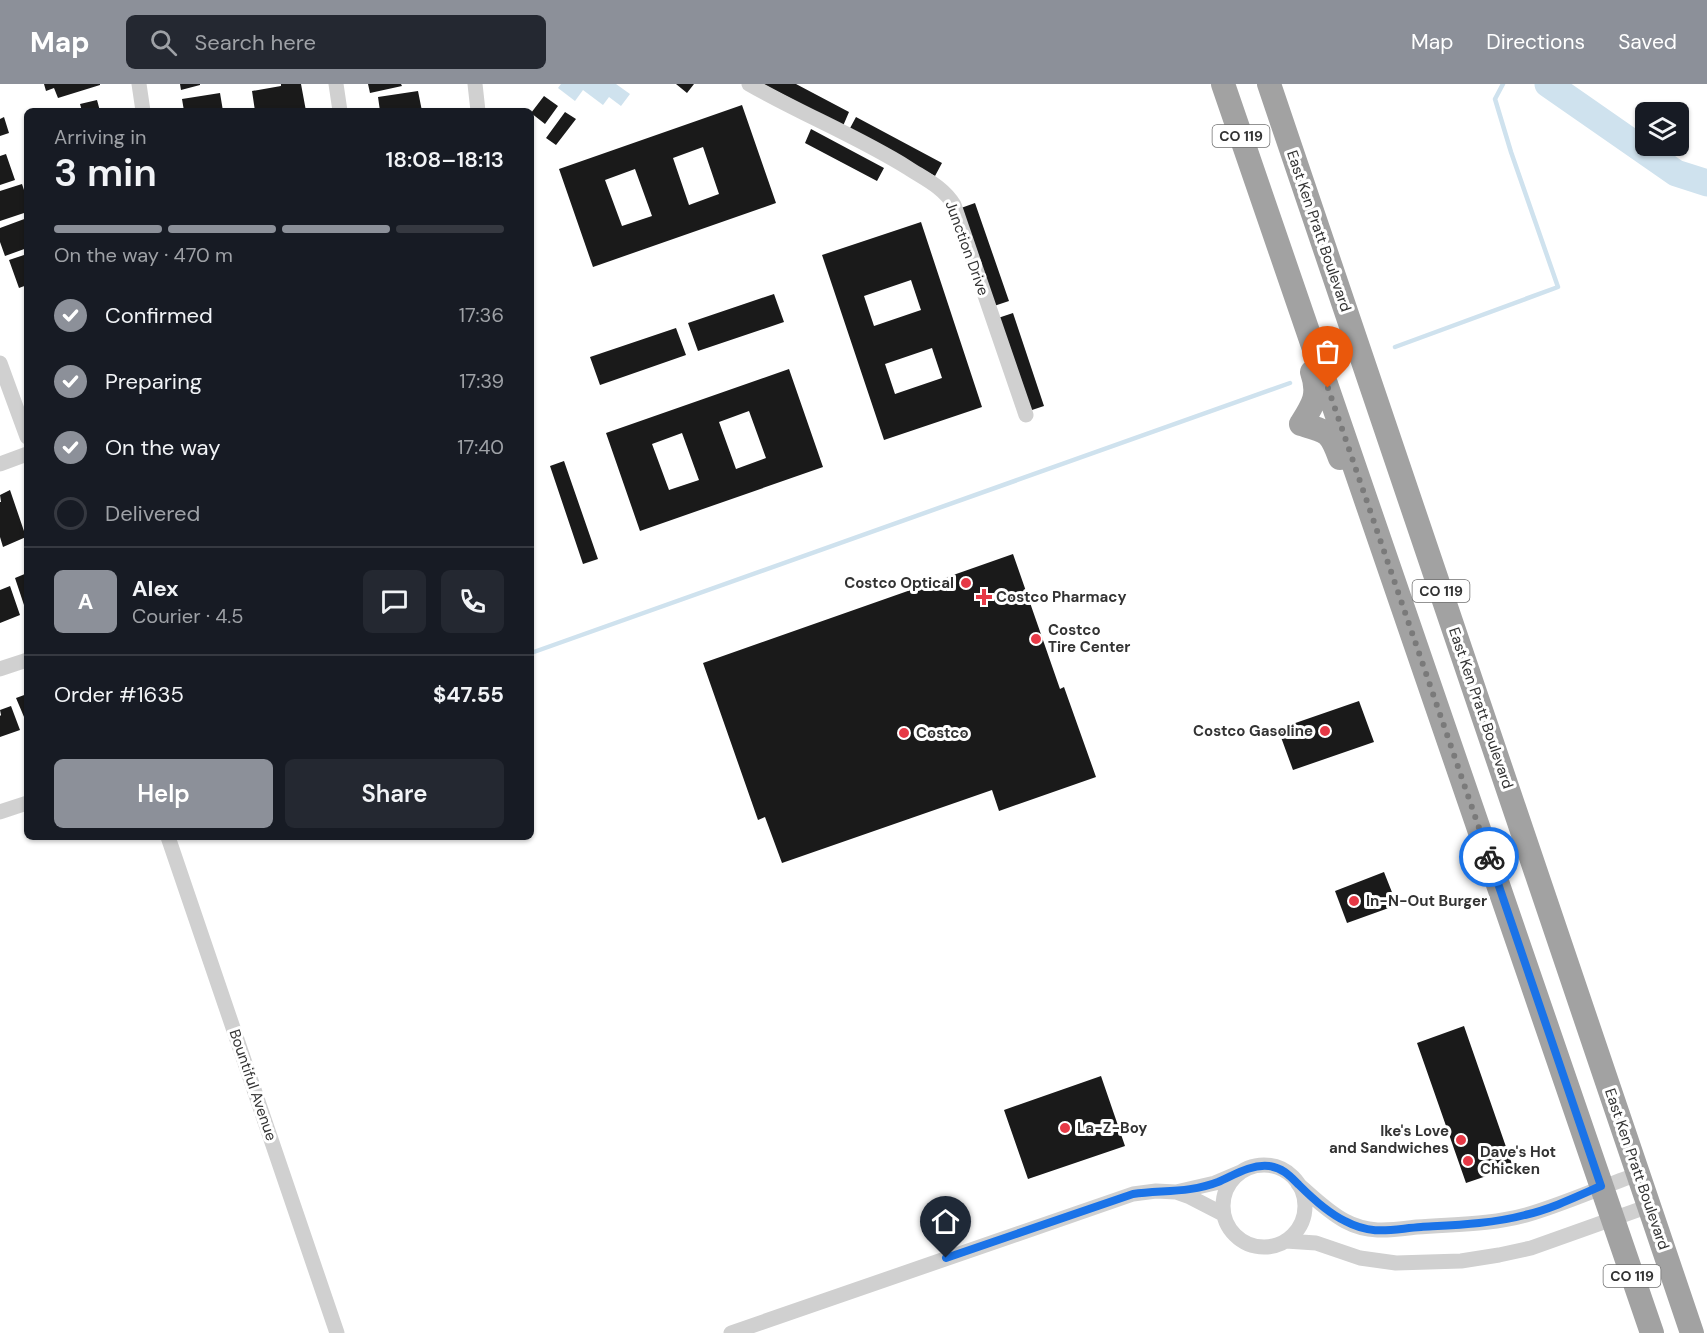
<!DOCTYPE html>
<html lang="en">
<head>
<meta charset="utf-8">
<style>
	:root { --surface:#171b24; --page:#242831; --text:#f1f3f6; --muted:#9ea1a6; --line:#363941; --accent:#8c9099 }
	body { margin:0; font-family:"DM Sans",sans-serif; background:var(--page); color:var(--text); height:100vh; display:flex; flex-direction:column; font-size:22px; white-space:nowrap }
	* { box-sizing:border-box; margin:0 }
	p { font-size:20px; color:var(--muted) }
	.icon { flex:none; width:33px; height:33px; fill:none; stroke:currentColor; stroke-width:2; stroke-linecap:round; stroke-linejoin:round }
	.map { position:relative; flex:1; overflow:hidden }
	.drawer { position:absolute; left:24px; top:24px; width:510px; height:732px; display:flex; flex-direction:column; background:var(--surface); border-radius:9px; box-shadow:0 2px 4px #0004 }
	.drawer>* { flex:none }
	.fabs { position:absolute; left:1635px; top:18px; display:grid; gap:12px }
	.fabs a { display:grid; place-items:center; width:54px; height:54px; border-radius:9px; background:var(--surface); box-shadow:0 2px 4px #0004; font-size:30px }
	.pin { position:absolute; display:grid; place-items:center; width:51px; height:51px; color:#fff; margin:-62px -26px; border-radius:50% 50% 50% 0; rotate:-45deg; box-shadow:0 0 6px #0007 }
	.pin .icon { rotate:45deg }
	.courier { position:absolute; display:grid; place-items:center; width:60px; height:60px; margin:-30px; border:4px solid #1a73e8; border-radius:50%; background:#fff; color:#222; box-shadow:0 2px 8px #0007 }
	.summary em { font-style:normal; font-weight:600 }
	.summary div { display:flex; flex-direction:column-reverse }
	.summary { display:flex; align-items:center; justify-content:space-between; height:102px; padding:0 30px }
	h1 { font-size:39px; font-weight:600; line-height:45px }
	.bar { display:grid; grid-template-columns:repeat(4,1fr); gap:9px 6px; align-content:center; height:72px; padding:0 30px }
	.bar i { height:8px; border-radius:4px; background:var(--line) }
	.bar .on { background:var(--accent) }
	.bar p { grid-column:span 4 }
	.line { display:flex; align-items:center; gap:15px; padding:0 30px; border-top:2px solid var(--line) }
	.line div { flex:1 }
	.round { display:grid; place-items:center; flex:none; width:63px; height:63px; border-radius:9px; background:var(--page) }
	ol { padding:0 30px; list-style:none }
	li { display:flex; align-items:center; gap:18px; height:66px }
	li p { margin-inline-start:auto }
	li .icon { padding:6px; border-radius:50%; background:var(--accent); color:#fff; stroke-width:4 }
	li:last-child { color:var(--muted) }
	li i { width:33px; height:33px; border:3px solid var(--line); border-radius:50% }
	.action { display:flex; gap:12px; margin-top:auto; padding:12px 30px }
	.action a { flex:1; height:69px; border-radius:9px; background:var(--accent); color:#fff; font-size:24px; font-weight:600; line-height:69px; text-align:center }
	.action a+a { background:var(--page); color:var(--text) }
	header { display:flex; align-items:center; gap:36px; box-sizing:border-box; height:84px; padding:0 30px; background:var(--accent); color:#fff }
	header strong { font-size:28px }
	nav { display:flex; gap:33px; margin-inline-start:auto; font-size:21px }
	.search { width:420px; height:54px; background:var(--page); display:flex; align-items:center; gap:15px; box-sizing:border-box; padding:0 21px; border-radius:9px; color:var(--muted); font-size:22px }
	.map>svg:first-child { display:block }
</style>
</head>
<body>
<header>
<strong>Map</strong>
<div class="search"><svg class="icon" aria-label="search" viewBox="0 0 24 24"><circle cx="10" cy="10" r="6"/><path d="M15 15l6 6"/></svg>Search here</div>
<nav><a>Map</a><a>Directions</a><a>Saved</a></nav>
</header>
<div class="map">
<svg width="1707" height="1249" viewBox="0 0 1707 1249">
	<rect width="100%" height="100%" fill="#fff"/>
	<path fill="#cfe2ee" d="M561,0H616L630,10L621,22L609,13L603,21L583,6L575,17L558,4Z"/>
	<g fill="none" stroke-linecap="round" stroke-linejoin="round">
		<path stroke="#cfe2ee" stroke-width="4.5" d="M1395,263L1558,203L1511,68L1495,15L1503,0
			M531,569L1290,299"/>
		<path stroke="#cfe2ee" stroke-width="27" d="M1548,0L1676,89L1707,99"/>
	</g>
	<path fill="#1a1a1a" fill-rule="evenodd" d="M44,0H100V1L58,14L54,4L46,7Z
		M180,0H200V1L181,6Z
		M281,0H301L306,27H255L252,7L281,2Z
		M368,0H401L402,2L370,9Z
		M676,0H694L687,9Z
		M763,0H796L849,28L843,42Z
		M418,7L422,27H380L378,13Z
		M220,9L223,27H184L182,15Z
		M544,12L558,22L545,40L531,29Z
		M97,16L100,27H82L80,20Z
		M742,21L776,119L593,183L559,85ZM703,63L719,110L689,121L673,74ZM635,85L652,132L622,142L605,96Z
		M565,28L576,35L556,61L546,54Z
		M4,33L9,49L0,52V35Z
		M856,33L942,79L935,92L849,46Z
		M811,45L884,84L877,97L805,59Z
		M6,70L15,96L0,101V72Z
		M22,100L27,115V128L0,137V107Z
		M975,119L1009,217L994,222L961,124Z
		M27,134V164L5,172L0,158V144Z
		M921,138L982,323L884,356L822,171ZM911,196L921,226L874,242L864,212ZM932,264L942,294L895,310L885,280Z
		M27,170V201L19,204L9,176Z
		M774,210L784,238L698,267L688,239Z
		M1013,229L1044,322L1029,327L998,234Z
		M676,244L686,271L600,301L590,273Z
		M789,285L823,383L640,447L606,349ZM749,327L766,374L736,385L719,338ZM682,349L699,396L669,406L652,360Z
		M564,377L598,475L583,480L550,382Z
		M10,406L26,453L3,463L0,453V418H1L0,411Z
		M1013,470L1060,605L1064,603L1096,693L999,727L992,706L782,779L765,733L758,736L703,579Z
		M27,489V530L15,494Z
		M10,502L20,531L0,539V506Z
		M27,610V640L16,614Z
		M1359,617L1374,658L1293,686L1278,645Z
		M11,622L20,646L0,653V632L1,631L0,626Z
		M1384,788L1397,821L1347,839L1335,807Z
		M1464,942L1513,1083L1466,1099L1417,959Z
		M1101,992L1125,1062L1028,1095L1004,1026Z"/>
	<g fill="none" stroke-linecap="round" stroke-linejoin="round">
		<path stroke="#d0d0d0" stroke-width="15" d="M139,0L143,27
			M336,0L340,27
			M475,0L478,27
			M749,0C801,30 857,52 908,84C925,95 943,103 954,121L1026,331
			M0,279L27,353
			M0,380L27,370
			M0,585L27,576
			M0,728L27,719
			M168,753L337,1249
			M1223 1122a41 41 0 1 1 82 0a41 41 0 1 1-82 0Z
			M1298,1100C1313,1113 1328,1128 1345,1137C1369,1150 1391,1146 1417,1143C1453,1140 1490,1141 1526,1131C1564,1120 1601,1103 1638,1090
			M1176,1108L1190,1113L1223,1130
			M1286,1157L1316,1159L1360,1174L1396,1179L1461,1177L1499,1171L1531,1164L1649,1122
			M731,1249L1133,1110L1156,1107L1176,1108L1215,1099L1241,1088"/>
		<path stroke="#a2a2a2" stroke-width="24" d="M1223,0L1652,1249
			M1269,0L1692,1249
			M1312,288C1320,311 1313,321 1301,340C1328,348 1330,347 1340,374"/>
	</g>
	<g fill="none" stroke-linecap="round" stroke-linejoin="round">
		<path stroke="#7a7a7a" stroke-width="6" stroke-dasharray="0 10.8" d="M1328,304L1489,773"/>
		<path stroke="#1a73e8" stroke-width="8" d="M946,1174L1133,1110C1161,1106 1190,1109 1218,1098C1234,1091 1251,1080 1269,1082C1283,1084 1290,1092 1299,1101C1312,1114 1328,1129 1345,1137C1373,1152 1392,1145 1421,1143C1456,1141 1491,1140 1525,1131C1551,1125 1576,1113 1601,1102L1489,773"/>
	</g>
	<g fill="#e63946" stroke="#fff" stroke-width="2">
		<circle cx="966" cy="499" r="6"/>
		<path d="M981 504h6v6h6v6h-6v6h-6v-6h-6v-6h6z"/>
		<circle cx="1036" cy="555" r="6"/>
		<circle cx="1325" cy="647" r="6"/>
		<circle cx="904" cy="649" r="6"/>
		<circle cx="1354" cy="817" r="6"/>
		<circle cx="1065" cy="1044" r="6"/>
		<circle cx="1461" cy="1056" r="6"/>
		<circle cx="1468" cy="1077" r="6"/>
	</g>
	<g text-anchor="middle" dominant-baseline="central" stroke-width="6" stroke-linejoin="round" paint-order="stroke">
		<g fill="#fff" stroke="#707070" stroke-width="1.5">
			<rect x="1212.5" y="41" width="57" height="22" rx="4.5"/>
			<rect x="1412.5" y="496" width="57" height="22" rx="4.5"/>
			<rect x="1603.5" y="1181" width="57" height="22" rx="4.5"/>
		</g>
		<g font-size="14" font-weight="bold" fill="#333">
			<text x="1241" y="52">CO 119</text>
			<text x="1441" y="507">CO 119</text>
			<text x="1632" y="1192">CO 119</text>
		</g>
		<g font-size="15" fill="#333" stroke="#fff">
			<text transform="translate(1319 147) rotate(71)">East Ken Pratt Boulevard</text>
			<text transform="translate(967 164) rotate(70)">Junction Drive</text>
			<text transform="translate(1481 624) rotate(71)">East Ken Pratt Boulevard</text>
			<text transform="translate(253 1001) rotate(71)">Bountiful Avenue</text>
			<text transform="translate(1637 1085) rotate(71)">East Ken Pratt Boulevard</text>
		</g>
		<g font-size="15" font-weight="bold" fill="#333" stroke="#fff" text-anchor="start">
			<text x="954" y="499" text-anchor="end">Costco Optical</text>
			<text x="996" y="513">Costco Pharmacy</text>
			<text x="1048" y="546">Costco<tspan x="1048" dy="17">Tire Center</tspan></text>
			<text x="1313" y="647" text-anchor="end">Costco Gasoline</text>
			<text x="916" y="649">Costco</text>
			<text x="1366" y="817">In-N-Out Burger</text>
			<text x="1077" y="1044">La-Z-Boy</text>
			<text x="1449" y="1047" text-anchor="end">Ike's Love<tspan x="1449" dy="17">and Sandwiches</tspan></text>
			<text x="1480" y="1068">Dave's Hot<tspan x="1480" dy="17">Chicken</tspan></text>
		</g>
	</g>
</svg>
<div class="fabs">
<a><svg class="icon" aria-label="layers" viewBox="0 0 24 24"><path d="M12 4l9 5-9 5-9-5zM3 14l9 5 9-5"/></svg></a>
</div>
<div class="pin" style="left:1328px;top:304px;background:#ea580c"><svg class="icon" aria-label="bag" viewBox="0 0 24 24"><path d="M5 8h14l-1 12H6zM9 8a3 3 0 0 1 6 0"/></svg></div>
<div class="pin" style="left:946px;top:1174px;background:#1f2937"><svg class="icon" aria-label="home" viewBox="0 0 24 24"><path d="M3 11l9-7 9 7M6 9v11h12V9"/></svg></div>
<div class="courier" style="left:1489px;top:773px"><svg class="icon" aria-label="bike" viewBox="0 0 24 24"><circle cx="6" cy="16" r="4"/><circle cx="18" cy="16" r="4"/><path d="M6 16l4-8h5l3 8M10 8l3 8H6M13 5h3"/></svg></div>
<section class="drawer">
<div class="summary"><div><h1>3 min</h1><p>Arriving in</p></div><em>18:08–18:13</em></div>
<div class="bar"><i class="on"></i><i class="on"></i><i class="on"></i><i></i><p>On the way · 470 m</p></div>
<ol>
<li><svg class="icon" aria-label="check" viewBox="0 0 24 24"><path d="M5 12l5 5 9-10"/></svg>Confirmed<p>17:36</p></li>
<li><svg class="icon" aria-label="check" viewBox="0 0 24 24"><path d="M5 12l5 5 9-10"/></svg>Preparing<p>17:39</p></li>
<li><svg class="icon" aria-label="check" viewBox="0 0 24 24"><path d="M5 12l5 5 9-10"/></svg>On the way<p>17:40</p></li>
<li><i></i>Delivered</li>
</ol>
<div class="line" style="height:108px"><b class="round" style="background:var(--accent);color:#fff">A</b><div><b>Alex</b><p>Courier · 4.5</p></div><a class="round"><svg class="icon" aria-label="chat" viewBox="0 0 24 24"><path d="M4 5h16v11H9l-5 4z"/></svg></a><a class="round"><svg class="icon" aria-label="phone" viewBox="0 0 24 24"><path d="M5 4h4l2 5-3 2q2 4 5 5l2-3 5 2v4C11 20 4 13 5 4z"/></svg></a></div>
<div class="line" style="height:78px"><div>Order #1635</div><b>$47.55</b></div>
<div class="action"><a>Help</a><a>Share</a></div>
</section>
</div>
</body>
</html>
